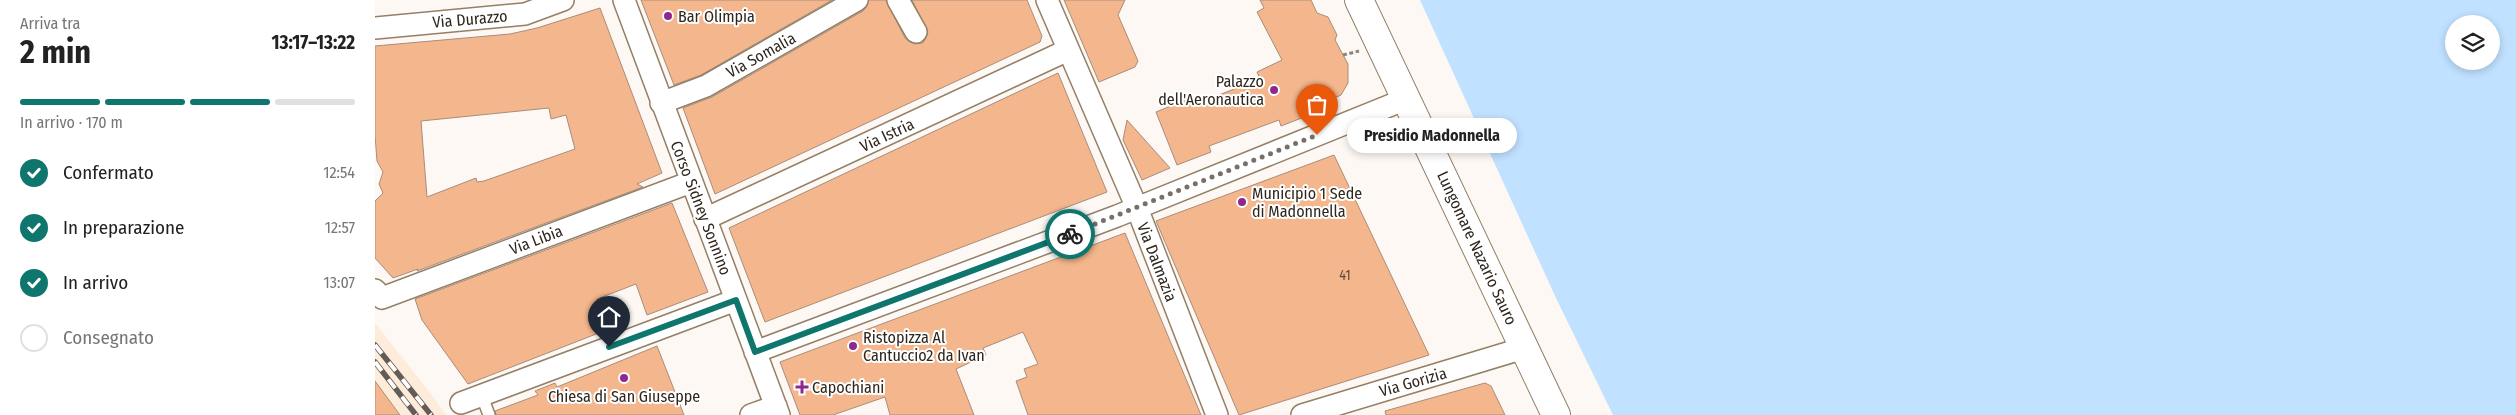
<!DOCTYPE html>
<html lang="it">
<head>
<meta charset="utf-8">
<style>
	:root { --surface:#fff; --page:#f6f6f6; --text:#222; --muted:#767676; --line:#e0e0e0; --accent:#0f766e }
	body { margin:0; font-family:"Fira Sans Condensed",sans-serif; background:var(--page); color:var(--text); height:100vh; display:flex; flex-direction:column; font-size:19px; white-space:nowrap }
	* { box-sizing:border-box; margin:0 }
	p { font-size:16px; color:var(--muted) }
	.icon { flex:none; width:28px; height:28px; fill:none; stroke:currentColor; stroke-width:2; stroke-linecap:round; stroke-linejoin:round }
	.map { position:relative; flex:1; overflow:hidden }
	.panel { display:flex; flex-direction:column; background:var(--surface); width:375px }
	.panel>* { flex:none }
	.buttons { position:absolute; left:2070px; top:15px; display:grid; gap:10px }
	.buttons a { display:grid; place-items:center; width:55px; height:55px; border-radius:50%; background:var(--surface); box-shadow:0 2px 8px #0003; font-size:25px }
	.pin { position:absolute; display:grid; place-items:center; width:42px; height:42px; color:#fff; margin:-51px -21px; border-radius:50% 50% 50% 0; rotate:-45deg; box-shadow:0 0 5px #0007 }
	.pin .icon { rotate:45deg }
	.courier { position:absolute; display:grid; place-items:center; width:50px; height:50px; margin:-25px; border:4px solid #0f766e; border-radius:50%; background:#fff; color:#222; box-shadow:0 1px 6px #0007 }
	.bubble { position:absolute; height:35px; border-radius:18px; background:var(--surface); box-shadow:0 2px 8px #0003; font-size:16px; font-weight:700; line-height:35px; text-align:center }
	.overview em { font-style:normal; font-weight:700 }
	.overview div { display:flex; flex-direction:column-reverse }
	.overview { display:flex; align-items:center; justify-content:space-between; height:85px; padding:0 20px }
	h1 { font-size:32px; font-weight:700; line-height:38px }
	.bar { display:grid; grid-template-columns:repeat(4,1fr); gap:8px 5px; align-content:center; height:60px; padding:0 20px }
	.bar i { height:6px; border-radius:4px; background:var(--line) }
	.bar .on { background:var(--accent) }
	.bar p { grid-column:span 4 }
	ol { padding:0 20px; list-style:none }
	li { display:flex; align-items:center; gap:15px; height:55px }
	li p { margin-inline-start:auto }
	li .icon { padding:5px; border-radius:50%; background:var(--accent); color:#fff; stroke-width:4 }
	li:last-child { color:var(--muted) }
	li i { width:28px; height:28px; border:2px solid var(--line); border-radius:50% }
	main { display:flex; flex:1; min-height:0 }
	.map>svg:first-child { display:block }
</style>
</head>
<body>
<main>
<section class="panel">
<div class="overview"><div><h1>2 min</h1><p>Arriva tra</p></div><em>13:17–13:22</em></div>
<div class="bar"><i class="on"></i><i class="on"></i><i class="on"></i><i></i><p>In arrivo · 170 m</p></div>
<ol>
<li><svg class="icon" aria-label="check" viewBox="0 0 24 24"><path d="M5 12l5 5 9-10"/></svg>Confermato<p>12:54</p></li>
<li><svg class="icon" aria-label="check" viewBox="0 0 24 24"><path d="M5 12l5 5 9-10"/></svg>In preparazione<p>12:57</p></li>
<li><svg class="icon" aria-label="check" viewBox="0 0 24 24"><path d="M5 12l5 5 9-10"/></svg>In arrivo<p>13:07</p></li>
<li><i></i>Consegnato</li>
</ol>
</section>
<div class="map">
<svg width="2141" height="415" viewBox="0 0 2141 415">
	<rect width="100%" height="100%" fill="#fdf8f3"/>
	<path fill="#fdecd9" d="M0,323L59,398L71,415H26L0,381Z"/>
	<path fill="#c0e1ff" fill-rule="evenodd" d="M1045,0H2141V415H1238L1181,298ZM2079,24H2116V61H2079Z"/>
	<path fill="#f4b68c" stroke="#a88d7b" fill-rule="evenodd" d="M266,0H457L326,75L299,85Z
		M494,0H511L530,38L540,44L548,43L553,32L537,0H652L667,36L665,42L340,194L308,108L337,97L488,11Z
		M689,0H750L743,15L763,61L760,67L724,82Z
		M885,0H936L942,13L953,17L962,35L960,40L973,64V83L966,95L940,107L942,112L906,126L904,120L834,146L836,152L802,165L781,112L815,98L818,105L885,79L882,72L907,60L882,12L889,8Z
		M225,8L287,173L262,184L268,187L42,271L43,269L18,278L0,258V201L8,193L4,184L8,172L2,161L0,135V46L135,34L162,28ZM174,108L176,119L191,115L200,149L109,181L102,182L101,178L52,197L46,121Z
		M683,73L732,192L390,322L354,228Z
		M752,120L795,168L767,180L748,140Z
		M959,155L1054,355L864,415L781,221Z
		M297,203L333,292L272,315L261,284L222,299L234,329L93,384L47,320L40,299Z
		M750,233L826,415H653L641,381L652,377L649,369L663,364L648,332L608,348L611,355L581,369L599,415H515L510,397L458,415H425L405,362Z
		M282,346L309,415H121L120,411L163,395L160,391L180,383L182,387Z
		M0,381L25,415H0Z
		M1110,383L1116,386L1130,415H1011L1010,411Z"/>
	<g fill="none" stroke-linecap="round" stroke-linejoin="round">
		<g stroke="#947f67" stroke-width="14">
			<path id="lane" d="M107,396L114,415"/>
		</g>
		<g stroke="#947f67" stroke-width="24">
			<path id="street" d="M249,0L404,415
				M523,0L541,32
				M672,0L762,208L842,415
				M0,28L150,14L188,0
				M286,103L331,86L482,0
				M330,219L693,50
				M0,290L7,298L316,182
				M380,352L742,216L1031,99
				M86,403L361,300
				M376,415L401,406
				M927,415L1149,348"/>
		</g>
		<g stroke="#947f67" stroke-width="30">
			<path id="secondary" d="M984,0L1181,415"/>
		</g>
		<path stroke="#8d857e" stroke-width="3" stroke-dasharray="4 2.5" stroke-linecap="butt" d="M968,55L984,51"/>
		<use href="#lane" stroke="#fff" stroke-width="11"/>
		<use href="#street" stroke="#fff" stroke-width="21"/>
		<use href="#secondary" stroke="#fff" stroke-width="28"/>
		<g stroke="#655d55" stroke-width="5.5">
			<path id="rail" d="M0,345L56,415
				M0,362L41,415"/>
		</g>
		<use href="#rail" stroke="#fff" stroke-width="4" stroke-dasharray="11" stroke-linecap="butt"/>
	</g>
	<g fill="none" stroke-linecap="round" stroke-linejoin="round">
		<path stroke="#777068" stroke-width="5" stroke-dasharray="0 9" d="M695,234L942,135"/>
		<path stroke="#0f766e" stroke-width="6" d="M234,347L361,300L380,352L695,234"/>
	</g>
	<g fill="#8e288e" stroke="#fff" stroke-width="2">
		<circle cx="293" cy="16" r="5"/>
		<circle cx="899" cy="90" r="5"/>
		<circle cx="867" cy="202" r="5"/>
		<circle cx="478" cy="346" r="5"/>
		<circle cx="249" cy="378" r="5"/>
		<path d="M424.5 379.5h5v5h5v5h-5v5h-5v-5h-5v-5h5z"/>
	</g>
	<g text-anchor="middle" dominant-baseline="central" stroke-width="4" stroke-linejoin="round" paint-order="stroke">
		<g font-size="14" fill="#604a39">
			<text x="970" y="275">41</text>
		</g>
		<g font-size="16" fill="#2f261d" stroke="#fff" text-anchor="start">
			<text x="303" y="16">Bar Olimpia</text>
			<text x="889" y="81" text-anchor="end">Palazzo<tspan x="889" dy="18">dell'Aeronautica</tspan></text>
			<text x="877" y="193">Municipio 1 Sede<tspan x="877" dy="18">di Madonnella</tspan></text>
			<text x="488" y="337">Ristopizza Al<tspan x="488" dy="18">Cantuccio2 da Ivan</tspan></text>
			<text x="437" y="387">Capochiani</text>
			<text x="249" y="396" text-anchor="middle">Chiesa di San Giuseppe</text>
		</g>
		<g font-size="16" fill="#2f261d" stroke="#fff">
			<text transform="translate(95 19) rotate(-5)">Via Durazzo</text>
			<text transform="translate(386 55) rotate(-29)">Via Somalia</text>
			<text transform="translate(512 135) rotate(-25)">Via Istria</text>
			<text transform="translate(326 208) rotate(69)">Corso Sidney Sonnino</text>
			<text transform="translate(161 240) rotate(-21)">Via Libia</text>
			<text transform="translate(1102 248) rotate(65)">Lungomare Nazario Sauro</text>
			<text transform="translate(782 262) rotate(69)">Via Dalmazia</text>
			<text transform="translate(1038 382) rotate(-16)">Via Gorizia</text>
		</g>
	</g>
</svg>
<div class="buttons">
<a><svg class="icon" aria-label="layers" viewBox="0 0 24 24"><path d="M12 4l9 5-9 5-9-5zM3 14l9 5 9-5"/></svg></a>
</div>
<div class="pin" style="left:942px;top:135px;background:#ea580c"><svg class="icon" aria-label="bag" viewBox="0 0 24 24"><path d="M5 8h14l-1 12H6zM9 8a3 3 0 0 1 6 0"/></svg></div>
<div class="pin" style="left:234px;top:347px;background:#1f2937"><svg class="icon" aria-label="home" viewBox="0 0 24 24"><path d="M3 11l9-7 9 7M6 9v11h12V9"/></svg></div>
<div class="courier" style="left:695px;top:234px"><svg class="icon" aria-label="bike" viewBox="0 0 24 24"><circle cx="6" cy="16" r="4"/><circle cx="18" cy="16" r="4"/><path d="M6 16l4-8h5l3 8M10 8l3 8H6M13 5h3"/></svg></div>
<div class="bubble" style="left:972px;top:118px;width:170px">Presidio Madonnella</div>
</div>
</main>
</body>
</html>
